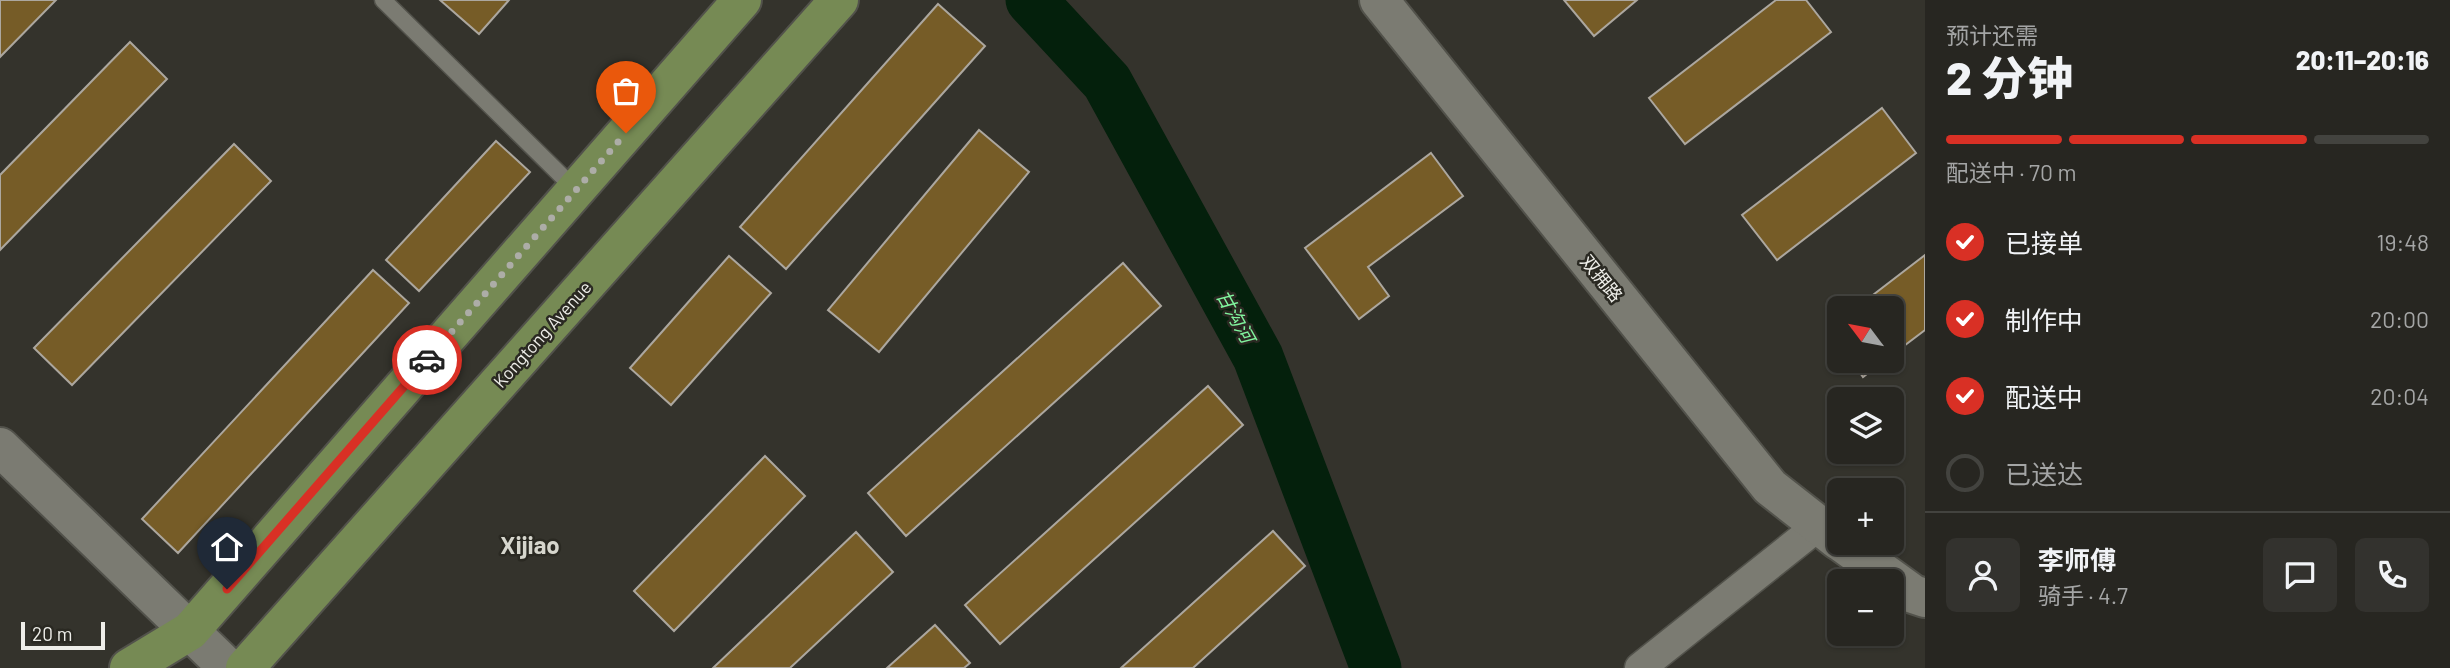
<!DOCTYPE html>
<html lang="zh">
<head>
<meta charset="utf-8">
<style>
	:root { --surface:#272621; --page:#33322e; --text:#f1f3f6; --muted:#a4a5a5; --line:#43433f; --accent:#d93025 }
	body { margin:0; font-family:Barlow,"Noto Sans SC",sans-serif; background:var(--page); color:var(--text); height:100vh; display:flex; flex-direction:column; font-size:26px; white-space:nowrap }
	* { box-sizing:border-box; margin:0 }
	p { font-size:23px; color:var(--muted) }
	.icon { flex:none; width:38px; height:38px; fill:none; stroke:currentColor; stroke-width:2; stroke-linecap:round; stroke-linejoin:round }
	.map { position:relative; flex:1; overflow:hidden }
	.drawer { display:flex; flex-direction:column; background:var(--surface); width:525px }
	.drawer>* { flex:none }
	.needle { width:46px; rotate:302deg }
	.controls { position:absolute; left:1827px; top:296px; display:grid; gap:14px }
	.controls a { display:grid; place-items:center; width:77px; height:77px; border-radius:10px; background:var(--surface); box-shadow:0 2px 5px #0004,0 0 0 2px var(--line); font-size:35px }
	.scale { position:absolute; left:21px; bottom:18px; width:84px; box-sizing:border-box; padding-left:7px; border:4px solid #eeeee9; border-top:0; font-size:19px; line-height:24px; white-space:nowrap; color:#eeeee9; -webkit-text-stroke:5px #2a2922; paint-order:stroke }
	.pin { position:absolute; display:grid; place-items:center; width:60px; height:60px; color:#fff; margin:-72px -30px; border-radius:50% 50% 50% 0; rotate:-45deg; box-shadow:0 0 7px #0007 }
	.pin .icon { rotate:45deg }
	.courier { position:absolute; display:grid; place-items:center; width:70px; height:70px; margin:-35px; border:5px solid #d93025; border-radius:50%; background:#fff; color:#222; box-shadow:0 2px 9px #0007 }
	.overview em { font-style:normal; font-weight:800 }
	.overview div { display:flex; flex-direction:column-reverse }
	.overview { display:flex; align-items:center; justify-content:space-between; height:119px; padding:0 21px }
	h1 { font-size:46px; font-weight:800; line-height:52px }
	.bar { display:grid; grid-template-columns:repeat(4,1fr); gap:10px 7px; align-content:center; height:84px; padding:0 21px }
	.bar i { height:9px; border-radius:5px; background:var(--line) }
	.bar .current { background:var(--accent) }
	.bar p { grid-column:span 4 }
	.line { display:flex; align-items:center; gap:18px; padding:0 21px; border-top:2px solid var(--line) }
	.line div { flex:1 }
	.round { display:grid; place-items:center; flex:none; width:74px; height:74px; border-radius:10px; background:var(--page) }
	ol { padding:0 21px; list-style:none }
	li { display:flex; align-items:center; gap:21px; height:77px }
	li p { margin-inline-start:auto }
	li .icon { padding:7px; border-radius:50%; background:var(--accent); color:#fff; stroke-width:4 }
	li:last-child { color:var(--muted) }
	li i { width:38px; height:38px; border:4px solid var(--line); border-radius:50% }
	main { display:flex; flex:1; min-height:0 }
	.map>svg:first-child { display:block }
</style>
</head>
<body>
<main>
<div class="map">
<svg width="1925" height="668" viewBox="0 0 1925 668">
	<rect width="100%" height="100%" fill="#34332c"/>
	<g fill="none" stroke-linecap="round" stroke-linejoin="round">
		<path stroke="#04200c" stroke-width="51" d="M1031,0L1107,82L1258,357L1376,668"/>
	</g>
	<path fill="#765c27" stroke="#aca79f" stroke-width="2" d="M0,0H56L0,57Z
		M440,0H509L479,34Z
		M1564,0H1637L1594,36Z
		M1776,0H1806L1831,32L1685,144L1649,98Z
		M938,4L985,46L786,269L740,227Z
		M130,42L167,79L0,250V175Z
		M1882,108L1916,153L1777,260L1742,215Z
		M979,130L1029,172L879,352L828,310Z
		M496,141L530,172L419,291L386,260Z
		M234,144L271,181L72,385L34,348Z
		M1431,153L1463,196L1368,267L1389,296L1359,319L1305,248Z
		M1925,255V330L1892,355V308H1856Z
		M729,256L771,293L671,405L630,368Z
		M1123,263L1161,306L906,536L868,493Z
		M373,270L409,303L178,553L142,519Z
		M1839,321V345L1828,330Z
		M1851,360H1885L1863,377Z
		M1208,386L1243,425L1000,644L965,605Z
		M765,456L805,496L674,631L634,591Z
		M1273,531L1305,566L1193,668H1121Z
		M856,532L893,572L790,668H713Z
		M935,625L970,663L964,668H887Z"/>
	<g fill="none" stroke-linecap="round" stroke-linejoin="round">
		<g stroke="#52524b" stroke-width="19">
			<path id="lane" d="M383,0L576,190"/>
		</g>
		<g stroke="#52524b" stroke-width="33">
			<path id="street" d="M1640,668L1818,526"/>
		</g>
		<g stroke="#52524b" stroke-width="42">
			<path id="secondary" d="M1379,0L1770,487L1839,541
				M0,447L228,668
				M1841,542L1913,594L1925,598"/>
		</g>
		<g stroke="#52524b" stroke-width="42">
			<path id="primary" d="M129,668L190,631L742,0
				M245,668L839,0"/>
		</g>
		<use href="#lane" stroke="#7b7b72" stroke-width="16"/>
		<use href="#street" stroke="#7b7b72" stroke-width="30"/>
		<use href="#secondary" stroke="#7b7b72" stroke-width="38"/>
		<use href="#primary" stroke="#768a54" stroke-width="38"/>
	</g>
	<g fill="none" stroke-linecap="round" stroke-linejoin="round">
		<path stroke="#adada7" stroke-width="7" stroke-dasharray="0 12.6" d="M427,360L626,133"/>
		<path stroke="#d93025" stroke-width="9" d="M227,589L427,360"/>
	</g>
	<g text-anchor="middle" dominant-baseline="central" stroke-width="5" stroke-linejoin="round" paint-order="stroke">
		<g font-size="18" fill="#eeeee9" stroke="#2a2922">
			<text transform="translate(1602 278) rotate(51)">双拥路</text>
			<text transform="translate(542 334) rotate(-48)">Kongtong Avenue</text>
		</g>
		<g font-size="19" font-style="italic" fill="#81f49e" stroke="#2a2922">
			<text transform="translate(1236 316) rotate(61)">甘沟河</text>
		</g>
		<g font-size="24" font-weight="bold" fill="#d6d6cd" stroke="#2a2922">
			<text x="530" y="544">Xijiao</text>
		</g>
	</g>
</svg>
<div class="controls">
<a><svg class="needle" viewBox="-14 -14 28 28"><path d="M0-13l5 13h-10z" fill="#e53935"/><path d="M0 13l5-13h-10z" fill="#a4a5a5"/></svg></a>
<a><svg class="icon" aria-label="layers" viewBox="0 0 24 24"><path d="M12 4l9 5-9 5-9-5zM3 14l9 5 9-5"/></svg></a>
<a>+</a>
<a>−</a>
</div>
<div class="scale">20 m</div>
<div class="pin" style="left:626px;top:133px;background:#ea580c"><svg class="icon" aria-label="bag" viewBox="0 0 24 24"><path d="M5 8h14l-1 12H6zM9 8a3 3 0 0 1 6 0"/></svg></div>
<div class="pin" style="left:227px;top:589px;background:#1f2937"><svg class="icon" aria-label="home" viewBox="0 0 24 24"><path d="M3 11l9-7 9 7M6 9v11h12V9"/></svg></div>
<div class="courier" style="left:427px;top:360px"><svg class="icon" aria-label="car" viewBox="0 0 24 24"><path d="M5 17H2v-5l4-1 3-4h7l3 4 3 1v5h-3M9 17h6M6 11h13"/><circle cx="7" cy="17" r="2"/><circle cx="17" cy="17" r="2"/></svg></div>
</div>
<section class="drawer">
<div class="overview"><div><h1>2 分钟</h1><p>预计还需</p></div><em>20:11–20:16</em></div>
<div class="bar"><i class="current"></i><i class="current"></i><i class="current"></i><i></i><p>配送中 · 70 m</p></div>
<ol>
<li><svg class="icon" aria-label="check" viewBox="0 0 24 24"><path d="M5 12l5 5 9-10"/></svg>已接单<p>19:48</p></li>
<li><svg class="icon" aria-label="check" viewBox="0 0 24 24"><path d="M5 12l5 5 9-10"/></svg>制作中<p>20:00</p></li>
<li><svg class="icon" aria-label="check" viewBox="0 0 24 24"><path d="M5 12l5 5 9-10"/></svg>配送中<p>20:04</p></li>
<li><i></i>已送达</li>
</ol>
<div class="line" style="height:126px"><a class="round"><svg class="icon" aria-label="person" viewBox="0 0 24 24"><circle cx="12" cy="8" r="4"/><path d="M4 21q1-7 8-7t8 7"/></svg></a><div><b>李师傅</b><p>骑手 · 4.7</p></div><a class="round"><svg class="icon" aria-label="chat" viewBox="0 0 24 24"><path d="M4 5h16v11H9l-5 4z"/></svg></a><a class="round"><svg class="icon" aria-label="phone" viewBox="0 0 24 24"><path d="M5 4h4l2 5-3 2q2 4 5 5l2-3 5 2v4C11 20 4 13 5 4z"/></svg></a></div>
</section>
</main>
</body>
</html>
